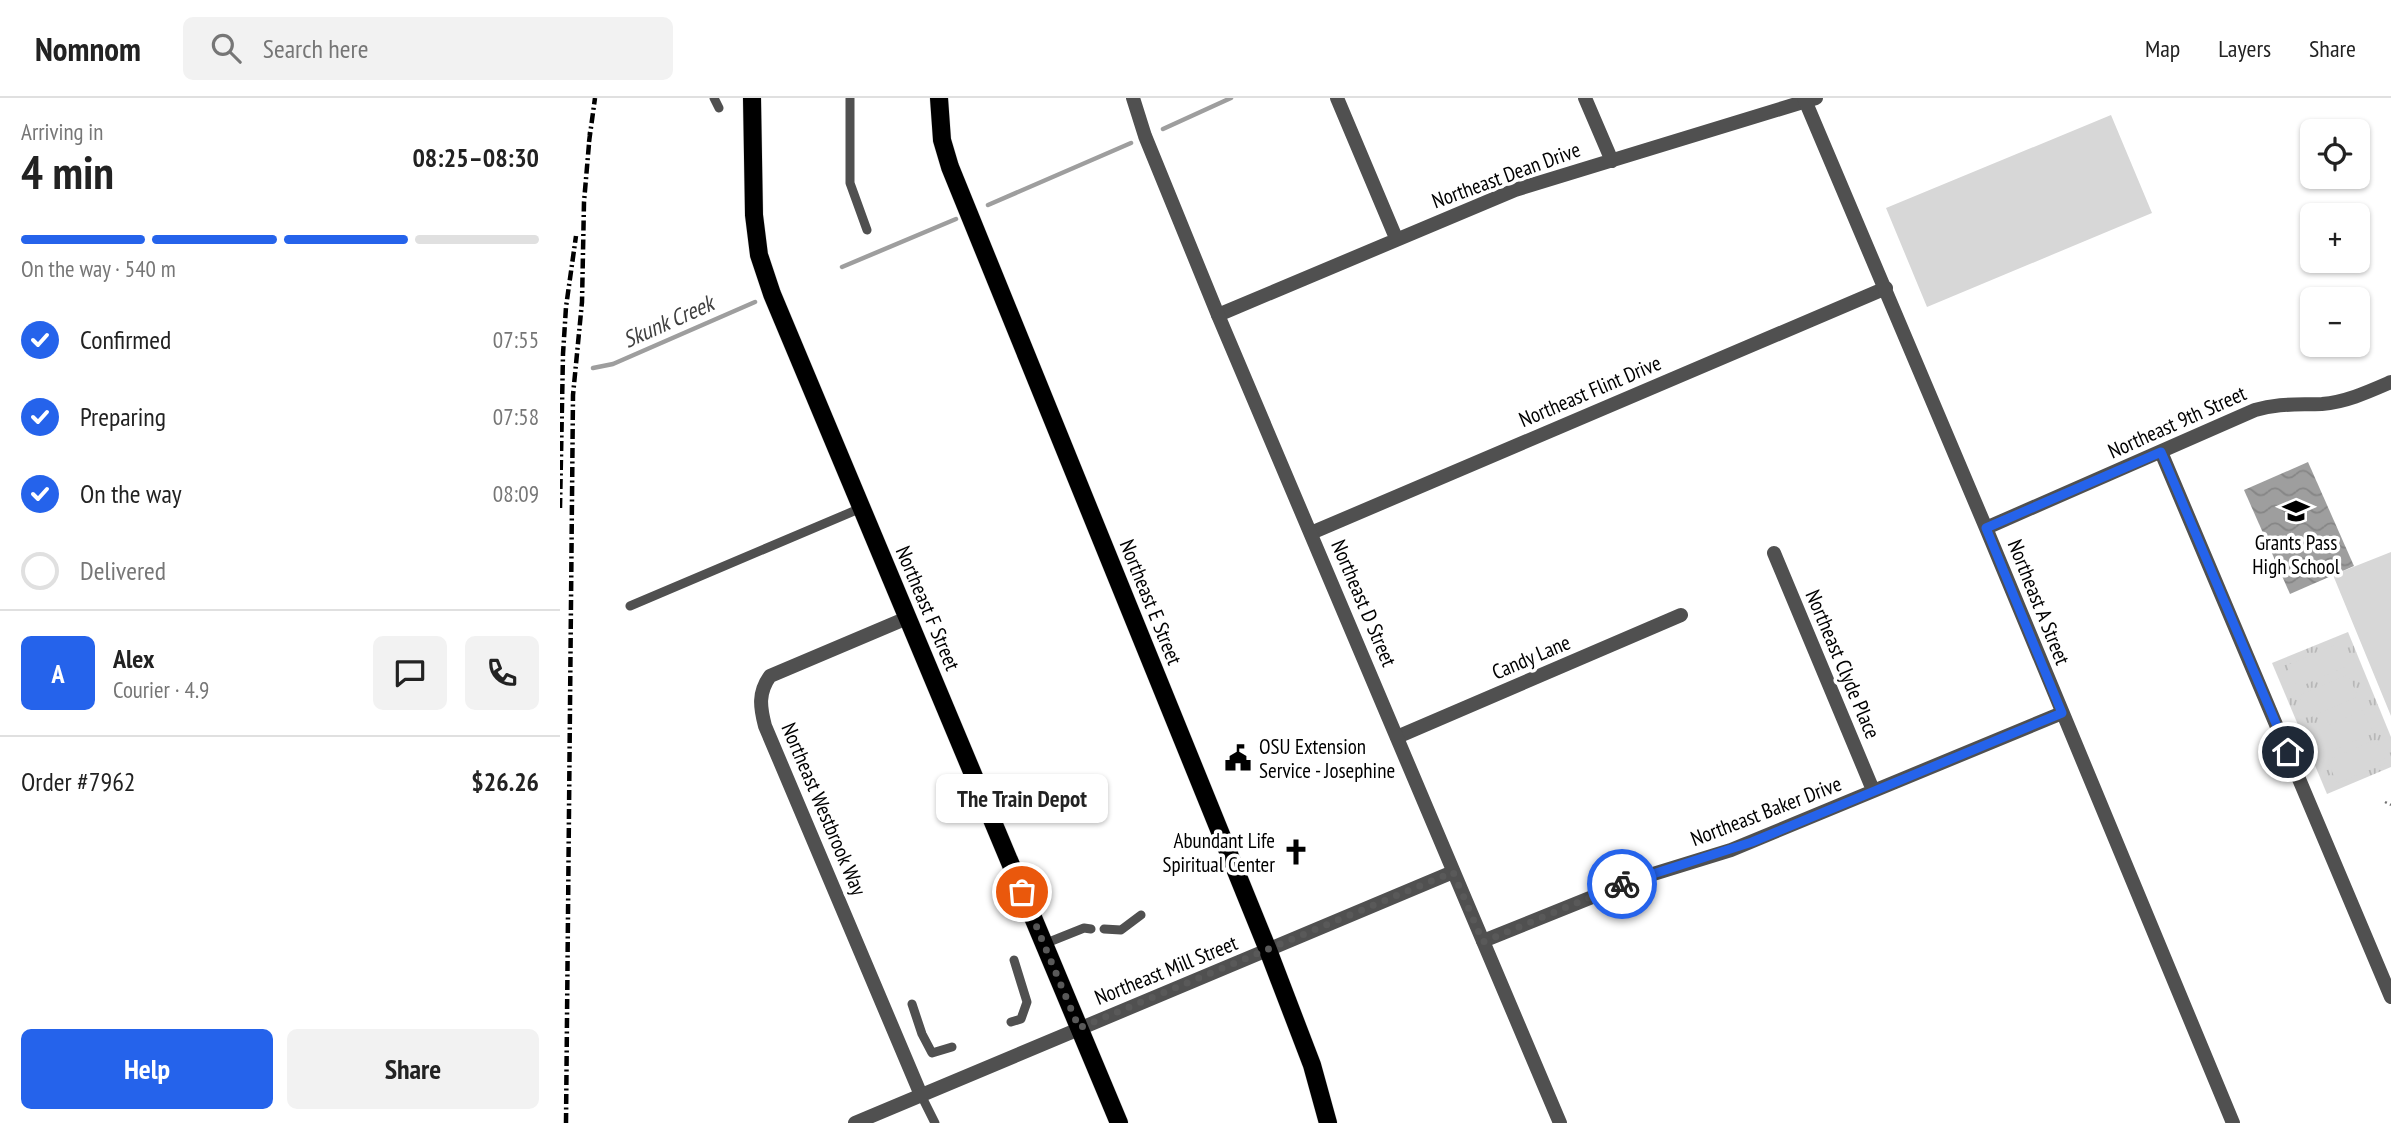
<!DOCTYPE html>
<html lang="en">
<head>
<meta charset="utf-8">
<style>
	:root { --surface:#fff; --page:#f2f2f2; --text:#222; --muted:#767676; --line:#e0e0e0; --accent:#2563eb }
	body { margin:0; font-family:"PT Sans Narrow",sans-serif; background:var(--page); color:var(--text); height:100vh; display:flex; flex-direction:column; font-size:26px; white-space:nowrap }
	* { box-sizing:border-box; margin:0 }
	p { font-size:23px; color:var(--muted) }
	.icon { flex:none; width:38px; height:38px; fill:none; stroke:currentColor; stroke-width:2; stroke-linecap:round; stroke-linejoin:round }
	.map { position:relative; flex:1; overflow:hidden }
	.details { display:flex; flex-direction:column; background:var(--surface); width:560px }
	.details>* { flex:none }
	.buttons { position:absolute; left:1740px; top:21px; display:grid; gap:14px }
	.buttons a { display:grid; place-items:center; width:70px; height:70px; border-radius:10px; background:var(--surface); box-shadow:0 2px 5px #0004; font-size:35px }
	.pin { position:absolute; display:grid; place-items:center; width:60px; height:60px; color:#fff; margin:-30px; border:4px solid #fff; border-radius:50%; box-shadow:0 2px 7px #0007 }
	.courier { position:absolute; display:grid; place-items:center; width:70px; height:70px; margin:-35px; border:5px solid #2563eb; border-radius:50%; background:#fff; color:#222; box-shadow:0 2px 9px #0007 }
	.bubble { position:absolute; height:49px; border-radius:10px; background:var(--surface); box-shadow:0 2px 5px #0004; font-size:23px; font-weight:800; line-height:49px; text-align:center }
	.overview em { font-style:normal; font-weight:800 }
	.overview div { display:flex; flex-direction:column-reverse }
	.overview { display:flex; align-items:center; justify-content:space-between; height:119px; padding:0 21px }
	h1 { font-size:46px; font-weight:800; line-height:52px }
	.bar { display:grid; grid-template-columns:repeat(4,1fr); gap:10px 7px; align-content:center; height:84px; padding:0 21px }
	.bar i { height:9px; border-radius:5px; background:var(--line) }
	.bar .selected { background:var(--accent) }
	.bar p { grid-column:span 4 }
	.line { display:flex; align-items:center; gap:18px; padding:0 21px; border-top:2px solid var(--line) }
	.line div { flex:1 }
	.round { display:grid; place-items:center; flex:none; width:74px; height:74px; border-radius:10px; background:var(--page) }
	ol { padding:0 21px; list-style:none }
	li { display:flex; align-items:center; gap:21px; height:77px }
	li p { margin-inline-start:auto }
	li .icon { padding:7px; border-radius:50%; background:var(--accent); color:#fff; stroke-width:4 }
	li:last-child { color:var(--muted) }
	li i { width:38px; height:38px; border:4px solid var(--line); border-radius:50% }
	.action { display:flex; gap:14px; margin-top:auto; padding:14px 21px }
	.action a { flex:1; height:80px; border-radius:10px; background:var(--accent); color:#fff; font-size:28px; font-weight:800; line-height:80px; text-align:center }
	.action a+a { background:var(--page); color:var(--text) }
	header { display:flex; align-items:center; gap:42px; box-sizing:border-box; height:98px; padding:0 35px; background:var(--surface); border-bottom:2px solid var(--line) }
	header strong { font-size:33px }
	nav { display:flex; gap:38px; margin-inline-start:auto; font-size:24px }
	.search { width:490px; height:63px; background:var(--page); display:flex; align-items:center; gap:18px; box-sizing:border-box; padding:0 24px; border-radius:10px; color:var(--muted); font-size:26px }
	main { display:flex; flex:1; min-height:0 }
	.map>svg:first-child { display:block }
</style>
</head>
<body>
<header>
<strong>Nomnom</strong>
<div class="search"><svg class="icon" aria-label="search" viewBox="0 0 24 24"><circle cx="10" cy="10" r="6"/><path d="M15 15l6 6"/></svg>Search here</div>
<nav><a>Map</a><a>Layers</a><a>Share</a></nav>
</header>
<main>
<section class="details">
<div class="overview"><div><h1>4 min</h1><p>Arriving in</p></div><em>08:25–08:30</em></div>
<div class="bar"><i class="selected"></i><i class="selected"></i><i class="selected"></i><i></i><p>On the way · 540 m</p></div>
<ol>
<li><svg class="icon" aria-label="check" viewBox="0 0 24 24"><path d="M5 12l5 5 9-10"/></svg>Confirmed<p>07:55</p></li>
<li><svg class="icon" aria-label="check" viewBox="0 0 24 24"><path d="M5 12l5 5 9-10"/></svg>Preparing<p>07:58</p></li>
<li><svg class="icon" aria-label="check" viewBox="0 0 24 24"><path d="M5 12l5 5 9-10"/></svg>On the way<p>08:09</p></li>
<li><i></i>Delivered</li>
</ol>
<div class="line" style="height:126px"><b class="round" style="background:var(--accent);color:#fff">A</b><div><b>Alex</b><p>Courier · 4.9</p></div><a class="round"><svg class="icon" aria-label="chat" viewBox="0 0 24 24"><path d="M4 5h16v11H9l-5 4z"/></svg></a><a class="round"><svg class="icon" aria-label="phone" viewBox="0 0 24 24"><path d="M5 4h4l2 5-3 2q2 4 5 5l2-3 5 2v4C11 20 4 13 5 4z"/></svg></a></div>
<div class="line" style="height:91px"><div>Order #7962</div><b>$26.26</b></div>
<div class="action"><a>Help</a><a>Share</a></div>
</section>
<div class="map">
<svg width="1831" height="1025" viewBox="0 0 1831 1025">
	<defs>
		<pattern id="grass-tufts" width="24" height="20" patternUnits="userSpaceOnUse" patternTransform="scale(1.75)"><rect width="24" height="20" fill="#d7d7d7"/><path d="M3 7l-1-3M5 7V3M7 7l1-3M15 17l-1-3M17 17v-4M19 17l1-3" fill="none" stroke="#b7b7b7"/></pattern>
		<pattern id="water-waves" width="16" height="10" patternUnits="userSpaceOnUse" patternTransform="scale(1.75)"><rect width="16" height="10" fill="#9e9e9e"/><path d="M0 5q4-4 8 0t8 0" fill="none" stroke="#868686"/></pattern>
	</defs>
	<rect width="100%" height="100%" fill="#fff"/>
	<path fill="url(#grass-tufts)" d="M1788,534L1831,639V669L1767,696L1712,565Z"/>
	<path fill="#d7d7d7" d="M1551,17L1592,115L1367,209L1326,110Z
		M1831,454V618L1773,477Z
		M1776,546L1785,569L1737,590L1727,567Z
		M1788,576L1798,599L1749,620L1739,597Z
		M1803,612L1813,635L1765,656L1755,633Z
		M1816,642L1826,665L1777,685L1767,662Z"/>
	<path fill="url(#water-waves)" d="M1748,364L1794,468L1730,496L1684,392Z"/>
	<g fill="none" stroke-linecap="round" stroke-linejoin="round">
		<path stroke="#9e9e9e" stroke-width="4.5" d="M603,31L671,0
			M428,107L571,45
			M282,169L396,121
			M33,270L53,266L195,204"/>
		<g stroke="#dbdbdb" stroke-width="19">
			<path id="primary" d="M192,0L194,117L199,157L212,196L559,1025
				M379,0L382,42L390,69L708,852L752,967L768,1025"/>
		</g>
		<path stroke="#727272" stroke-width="2.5" stroke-dasharray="2 3.5" stroke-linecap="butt" d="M1825,704L1831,707"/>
		<path stroke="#505050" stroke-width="9" d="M154,0L159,10
			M290,0V85L307,132
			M70,508L301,410
			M544,831L561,832L581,817
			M484,846L524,830L531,831
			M352,906L362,936L372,955L392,949
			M451,924L461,921L467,904L454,862
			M361,997L375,1025"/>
		<path stroke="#505050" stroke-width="14" d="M777,0L836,140
			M1025,0L1052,63
			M658,217L955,92L1256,0
			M1601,354L1831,899
			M751,435L1326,190
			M1214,455L1313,692
			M347,520L210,578C198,595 200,609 205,628L361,997
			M837,639L1121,517
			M923,843L1077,781L1171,752L1502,615"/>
		<path stroke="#505050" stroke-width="14" d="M573,0L585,38L658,217L1000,1025
			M1244,0L1426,430L1673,1025
			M1426,430L1695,312C1718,305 1738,307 1762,306C1786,304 1808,294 1831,284
			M295,1025L893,774"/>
		<use href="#primary" stroke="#000" stroke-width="18"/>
		<path stroke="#000" stroke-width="4.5" stroke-dasharray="10 3.5 2 3.5" stroke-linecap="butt" d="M29,44L35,0
			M0,410L3,256L6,209L16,138
			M6,1025L13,297L22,204L24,104L30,34"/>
	</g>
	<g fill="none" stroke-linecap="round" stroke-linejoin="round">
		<path stroke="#595959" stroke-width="7" stroke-dasharray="0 12.6" d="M462,794L519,930L893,774L923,844L1062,786"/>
		<path stroke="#2563eb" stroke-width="9" d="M1062,786L1192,744L1502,615L1426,430L1601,354L1728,654"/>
	</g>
	<defs>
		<g id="school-bare" transform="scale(2.1)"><path d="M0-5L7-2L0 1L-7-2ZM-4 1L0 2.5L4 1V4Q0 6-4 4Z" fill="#000" stroke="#fff" stroke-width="2.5" paint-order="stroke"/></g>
		<g id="civic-bare" transform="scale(2.1)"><path d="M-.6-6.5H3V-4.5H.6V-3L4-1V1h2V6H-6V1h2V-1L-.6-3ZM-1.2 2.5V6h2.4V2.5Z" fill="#000" stroke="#fff" stroke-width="2.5" paint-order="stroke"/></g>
		<g id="church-bare" transform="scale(2.1)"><path d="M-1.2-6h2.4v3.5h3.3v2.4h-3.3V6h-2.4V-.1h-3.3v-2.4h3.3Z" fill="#000" stroke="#fff" stroke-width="2.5" paint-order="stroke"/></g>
	</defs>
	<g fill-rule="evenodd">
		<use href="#school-bare" x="1736" y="413"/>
		<use href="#civic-bare" x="678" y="660"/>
		<use href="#church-bare" x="736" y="754"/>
	</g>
	<g text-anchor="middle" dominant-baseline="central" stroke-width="7" stroke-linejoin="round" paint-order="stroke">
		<g font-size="21" fill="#000" stroke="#fff">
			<text transform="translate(946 77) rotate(-20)">Northeast Dean Drive</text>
			<text transform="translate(1030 293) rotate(-23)">Northeast Flint Drive</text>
			<text transform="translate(1617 324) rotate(-24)">Northeast 9th Street</text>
			<text transform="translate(591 504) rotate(68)">Northeast E Street</text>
			<text transform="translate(1479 504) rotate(68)">Northeast A Street</text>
			<text transform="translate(804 505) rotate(67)">Northeast D Street</text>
			<text transform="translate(368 510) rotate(67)">Northeast F Street</text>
			<text transform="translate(971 559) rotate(-23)">Candy Lane</text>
			<text transform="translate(1283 566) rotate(67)">Northeast Clyde Place</text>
			<text transform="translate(264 711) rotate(67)">Northeast Westbrook Way</text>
			<text transform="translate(1206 713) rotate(-21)">Northeast Baker Drive</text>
			<text transform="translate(606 872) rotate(-22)">Northeast Mill Street</text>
		</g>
		<g font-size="21" fill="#000" stroke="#fff">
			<text x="1736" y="444">Grants Pass<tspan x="1736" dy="24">High School</tspan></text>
			<text x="699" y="648" text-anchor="start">OSU Extension<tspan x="699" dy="24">Service - Josephine</tspan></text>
			<text x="715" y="742" text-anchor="end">Abundant Life<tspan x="715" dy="24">Spiritual Center</tspan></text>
		</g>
		<g font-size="23" font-style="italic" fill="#3f3f3f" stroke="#fff">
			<text transform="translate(108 223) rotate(-24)">Skunk Creek</text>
		</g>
	</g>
</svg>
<div class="buttons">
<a><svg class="icon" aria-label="locate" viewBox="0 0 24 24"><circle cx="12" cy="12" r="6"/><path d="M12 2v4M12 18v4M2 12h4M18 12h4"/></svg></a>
<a>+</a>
<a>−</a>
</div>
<div class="pin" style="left:462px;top:794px;background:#ea580c"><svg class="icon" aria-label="bag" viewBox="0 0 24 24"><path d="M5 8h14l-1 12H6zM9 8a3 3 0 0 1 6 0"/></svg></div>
<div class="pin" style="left:1728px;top:654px;background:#1f2937"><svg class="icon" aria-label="home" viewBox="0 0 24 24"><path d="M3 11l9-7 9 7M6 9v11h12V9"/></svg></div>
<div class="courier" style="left:1062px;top:786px"><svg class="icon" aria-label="bike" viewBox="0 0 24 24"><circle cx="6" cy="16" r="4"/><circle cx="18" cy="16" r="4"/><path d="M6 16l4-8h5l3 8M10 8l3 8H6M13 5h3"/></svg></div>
<div class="bubble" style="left:376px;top:676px;width:172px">The Train Depot</div>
</div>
</main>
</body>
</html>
